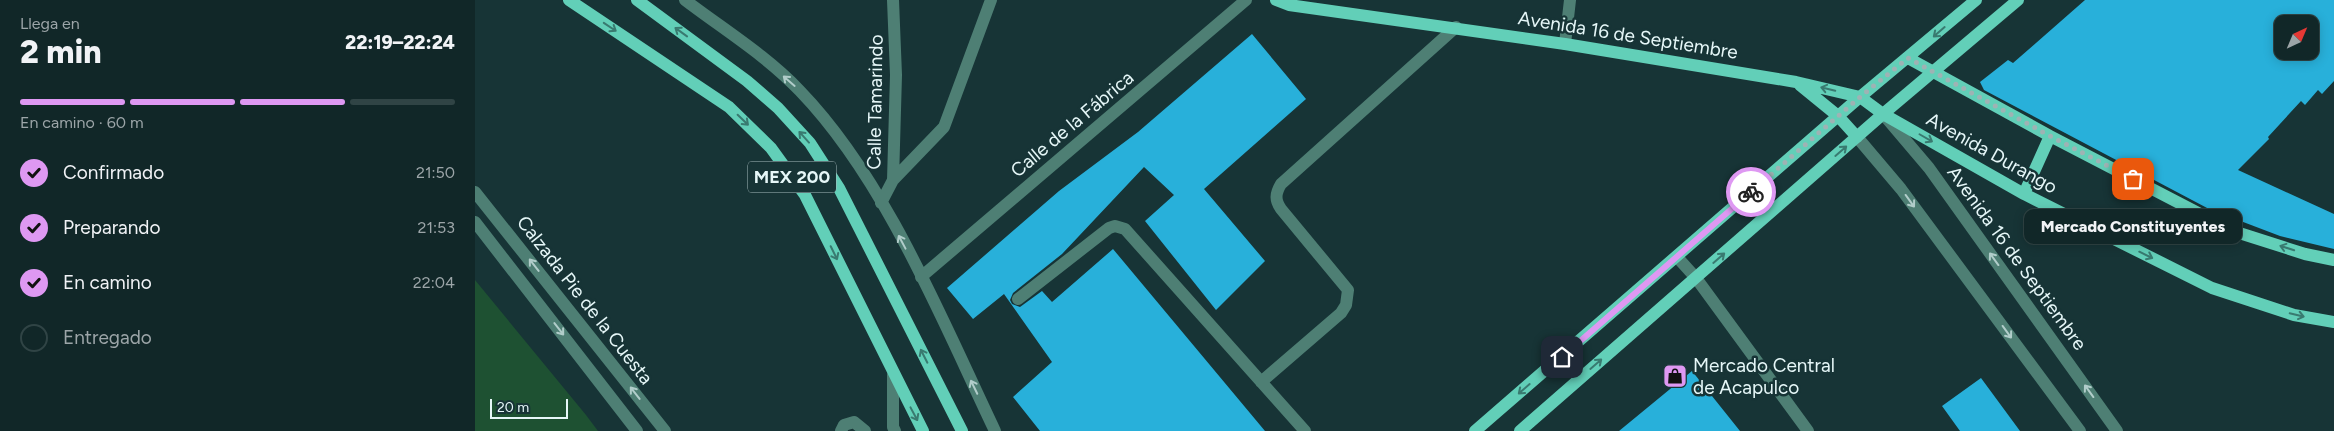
<!DOCTYPE html>
<html lang="es">
<head>
<meta charset="utf-8">
<style>
	:root { --surface:#112728; --page:#1e3334; --text:#f1f3f6; --muted:#9ca5a8; --line:#304445; --accent:#de98f2 }
	body { margin:0; font-family:Figtree,sans-serif; background:var(--page); color:var(--text); height:100vh; display:flex; flex-direction:column; font-size:19px; white-space:nowrap }
	* { box-sizing:border-box; margin:0 }
	p { font-size:16px; color:var(--muted) }
	.icon { flex:none; width:28px; height:28px; fill:none; stroke:currentColor; stroke-width:2; stroke-linecap:round; stroke-linejoin:round }
	.map { position:relative; flex:1; overflow:hidden }
	.drawer { display:flex; flex-direction:column; background:var(--surface); width:475px }
	.drawer>* { flex:none }
	.needle { width:32px; rotate:44deg }
	.buttons { position:absolute; left:1799px; top:15px; display:grid; gap:10px }
	.buttons a { display:grid; place-items:center; width:45px; height:45px; border-radius:10px; background:var(--surface); box-shadow:0 2px 12px #0003,0 0 0 1px var(--line); font-size:25px }
	.scale { position:absolute; left:15px; bottom:12px; width:78px; box-sizing:border-box; padding-left:5px; border:2px solid #e6f7f8; border-top:0; font-size:14px; line-height:18px; white-space:nowrap; color:#e6f7f8; -webkit-text-stroke:4px #173436; paint-order:stroke }
	.pin { position:absolute; display:grid; place-items:center; width:42px; height:42px; color:#fff; margin:-21px; border-radius:10px; box-shadow:0 2px 8px #0006 }
	.courier { position:absolute; display:grid; place-items:center; width:50px; height:50px; margin:-25px; border:4px solid #de98f2; border-radius:50%; background:#fff; color:#222; box-shadow:0 1px 6px #0007 }
	.bubble { position:absolute; height:35px; border-radius:10px; background:var(--surface); box-shadow:0 2px 12px #0003,0 0 0 1px var(--line); font-size:16px; font-weight:800; line-height:35px; text-align:center }
	.summary em { font-style:normal; font-weight:800 }
	.summary div { display:flex; flex-direction:column-reverse }
	.summary { display:flex; align-items:center; justify-content:space-between; height:85px; padding:0 20px }
	h1 { font-size:32px; font-weight:800; line-height:38px }
	.bar { display:grid; grid-template-columns:repeat(4,1fr); gap:8px 5px; align-content:center; height:60px; padding:0 20px }
	.bar i { height:6px; border-radius:4px; background:var(--line) }
	.bar .active { background:var(--accent) }
	.bar p { grid-column:span 4 }
	ol { padding:0 20px; list-style:none }
	li { display:flex; align-items:center; gap:15px; height:55px }
	li p { margin-inline-start:auto }
	li .icon { padding:5px; border-radius:50%; background:var(--accent); color:#111; stroke-width:4 }
	li:last-child { color:var(--muted) }
	li i { width:28px; height:28px; border:2px solid var(--line); border-radius:50% }
	main { display:flex; flex:1; min-height:0 }
	.map>svg:first-child { display:block }
</style>
</head>
<body>
<main>
<section class="drawer">
<div class="summary"><div><h1>2 min</h1><p>Llega en</p></div><em>22:19–22:24</em></div>
<div class="bar"><i class="active"></i><i class="active"></i><i class="active"></i><i></i><p>En camino · 60 m</p></div>
<ol>
<li><svg class="icon" aria-label="check" viewBox="0 0 24 24"><path d="M5 12l5 5 9-10"/></svg>Confirmado<p>21:50</p></li>
<li><svg class="icon" aria-label="check" viewBox="0 0 24 24"><path d="M5 12l5 5 9-10"/></svg>Preparando<p>21:53</p></li>
<li><svg class="icon" aria-label="check" viewBox="0 0 24 24"><path d="M5 12l5 5 9-10"/></svg>En camino<p>22:04</p></li>
<li><i></i>Entregado</li>
</ol>
</section>
<div class="map">
<svg width="1859" height="431" viewBox="0 0 1859 431">
	<rect width="100%" height="100%" fill="#173436"/>
	<path fill="#1e5132" d="M0,280L111,415L123,431H0Z"/>
	<path fill="#28b0da" fill-rule="evenodd" d="M1610,0H1859V81L1847,94L1843,90L1830,105L1826,101L1793,137L1794,139L1763,170L1859,214V249L1805,236L1734,209L1509,90L1505,82L1533,60L1538,63ZM1808,24H1835V51H1808Z
		M777,34L831,99L729,189L790,261L741,310L670,221L699,195L669,167L587,254L538,293L535,300L537,304L545,307L567,291L577,302L638,249L790,431H565L538,397L577,362L529,294L498,319L472,288L584,191L663,132Z
		M1217,371L1265,431H1144Z
		M1506,378L1545,431H1485L1467,406Z"/>
	<g fill="none" stroke-linecap="round" stroke-linejoin="round">
		<path stroke="#4e7f74" stroke-width="12" d="M210,0C248,29 292,56 325,91C411,180 467,320 520,431
			M1090,44L1095,0
			M1409,115L1454,168L1642,431
			M1382,137L1426,189L1605,431
			M418,180L469,127L516,0
			M0,192L190,431
			M406,203L418,180L421,75L418,0
			M0,222L162,431
			M1202,257L1221,278L1333,431
			M446,277L771,0
			M543,299L634,228L640,226L650,229L830,431
			M418,375V427L420,431
			M786,382L866,313L871,305L873,290L806,209C800,200 800,194 806,184L981,27
			M366,431L369,425L379,422L390,431"/>
		<path stroke="#62cfb8" stroke-width="12" d="M94,0L254,107L296,148L330,195L448,431
			M162,0L272,81L303,108L335,143L364,188L487,431
			M801,0L814,5L1090,44L1321,82L1385,97L1408,114L1549,194L1737,288L1819,315L1859,322
			M1433,58L1575,136L1758,231L1830,254L1859,260
			M1325,85L1363,116L1382,137
			M1549,194L1575,136
			M1000,431L1385,97L1501,0
			M1045,431L1408,114L1543,0"/>
	</g>
	<defs><path id="oneway-shaft" d="M-6 0H5M1.5-3L5.5 0L1.5 3" fill="none" stroke-width="1.6" stroke-linecap="round" stroke-linejoin="round" transform="scale(1.25)"/></defs>
	<g stroke="#397a70">
		<use href="#oneway-shaft" transform="translate(135 27) rotate(34)"/>
		<use href="#oneway-shaft" transform="translate(206 32) rotate(-144)"/>
		<use href="#oneway-shaft" transform="translate(1464 32) rotate(139)"/>
		<use href="#oneway-shaft" transform="translate(1353 89) rotate(-166)"/>
		<use href="#oneway-shaft" transform="translate(268 120) rotate(44)"/>
		<use href="#oneway-shaft" transform="translate(329 137) rotate(-132)"/>
		<use href="#oneway-shaft" transform="translate(1451 138) rotate(30)"/>
		<use href="#oneway-shaft" transform="translate(1366 151) rotate(-41)"/>
		<use href="#oneway-shaft" transform="translate(1812 248) rotate(-162)"/>
		<use href="#oneway-shaft" transform="translate(359 253) rotate(64)"/>
		<use href="#oneway-shaft" transform="translate(1671 255) rotate(26)"/>
		<use href="#oneway-shaft" transform="translate(1244 258) rotate(-41)"/>
		<use href="#oneway-shaft" transform="translate(1822 315) rotate(13)"/>
		<use href="#oneway-shaft" transform="translate(449 356) rotate(-117)"/>
		<use href="#oneway-shaft" transform="translate(1121 364) rotate(-41)"/>
		<use href="#oneway-shaft" transform="translate(1049 389) rotate(139)"/>
		<use href="#oneway-shaft" transform="translate(439 414) rotate(62)"/>
	</g>
	<g stroke="#b1cdca">
		<use href="#oneway-shaft" transform="translate(314 81) rotate(-139)"/>
		<use href="#oneway-shaft" transform="translate(1435 201) rotate(54)"/>
		<use href="#oneway-shaft" transform="translate(427 242) rotate(-118)"/>
		<use href="#oneway-shaft" transform="translate(1519 259) rotate(-126)"/>
		<use href="#oneway-shaft" transform="translate(59 265) rotate(-128)"/>
		<use href="#oneway-shaft" transform="translate(84 329) rotate(52)"/>
		<use href="#oneway-shaft" transform="translate(1532 332) rotate(54)"/>
		<use href="#oneway-shaft" transform="translate(499 387) rotate(-116)"/>
		<use href="#oneway-shaft" transform="translate(1614 391) rotate(-126)"/>
		<use href="#oneway-shaft" transform="translate(160 393) rotate(-128)"/>
	</g>
	<g fill="none" stroke-linecap="round" stroke-linejoin="round">
		<path stroke="#9eb3b4" stroke-width="5" stroke-dasharray="0 9" d="M1276,192L1385,97L1433,58L1575,136L1658,179"/>
		<path stroke="#de98f2" stroke-width="6" d="M1087,357L1276,192"/>
	</g>
	<defs>
		<g id="shop-square" transform="scale(1.25)"><rect x="-9" y="-9" width="18" height="18" rx="4" fill="#de98f2" stroke="#173436"/><path d="M-5-2.5h2.3a2.7 3.5 0 0 1 5.4 0H5L5.5 6h-11ZM-1.5-2.5h3a1.5 2.3 0 0 0-3 0Z" fill="#111"/></g>
	</defs>
	<g fill-rule="evenodd">
		<use href="#shop-square" x="1200" y="376"/>
	</g>
	<g text-anchor="middle" dominant-baseline="central" stroke-width="5" stroke-linejoin="round" paint-order="stroke">
		<rect fill="#173436" stroke="#a8bcbe" stroke-width="1" x="273" y="161.5" width="88" height="31" rx="4"/>
		<g font-size="18" font-weight="bold" fill="#e6f7f8">
			<text x="317" y="177">MEX 200</text>
		</g>
		<g font-size="19" fill="#e6f7f8" stroke="#173436">
			<text transform="translate(1153 35) rotate(9)">Avenida 16 de Septiembre</text>
			<text transform="translate(400 102) rotate(-89)">Calle Tamarindo</text>
			<text transform="translate(597 124) rotate(-40)">Calle de la Fábrica</text>
			<text transform="translate(1517 153) rotate(29)">Avenida Durango</text>
			<text transform="translate(1542 258) rotate(54)">Avenida 16 de Septiembre</text>
			<text transform="translate(110 300) rotate(52)">Calzada Pie de la Cuesta</text>
		</g>
		<g font-size="19" fill="#e6f7f8" stroke="#173436" text-anchor="start">
			<text x="1218" y="365">Mercado Central<tspan x="1218" dy="22">de Acapulco</tspan></text>
		</g>
	</g>
</svg>
<div class="buttons">
<a><svg class="needle" viewBox="-14 -14 28 28"><path d="M0-13l5 13h-10z" fill="#e53935"/><path d="M0 13l5-13h-10z" fill="#9ca5a8"/></svg></a>
</div>
<div class="scale">20 m</div>
<div class="pin" style="left:1658px;top:179px;background:#ea580c"><svg class="icon" aria-label="bag" viewBox="0 0 24 24"><path d="M5 8h14l-1 12H6zM9 8a3 3 0 0 1 6 0"/></svg></div>
<div class="pin" style="left:1087px;top:357px;background:#1f2937"><svg class="icon" aria-label="home" viewBox="0 0 24 24"><path d="M3 11l9-7 9 7M6 9v11h12V9"/></svg></div>
<div class="courier" style="left:1276px;top:192px"><svg class="icon" aria-label="bike" viewBox="0 0 24 24"><circle cx="6" cy="16" r="4"/><circle cx="18" cy="16" r="4"/><path d="M6 16l4-8h5l3 8M10 8l3 8H6M13 5h3"/></svg></div>
<div class="bubble" style="left:1549px;top:209px;width:218px">Mercado Constituyentes</div>
</div>
</main>
</body>
</html>
